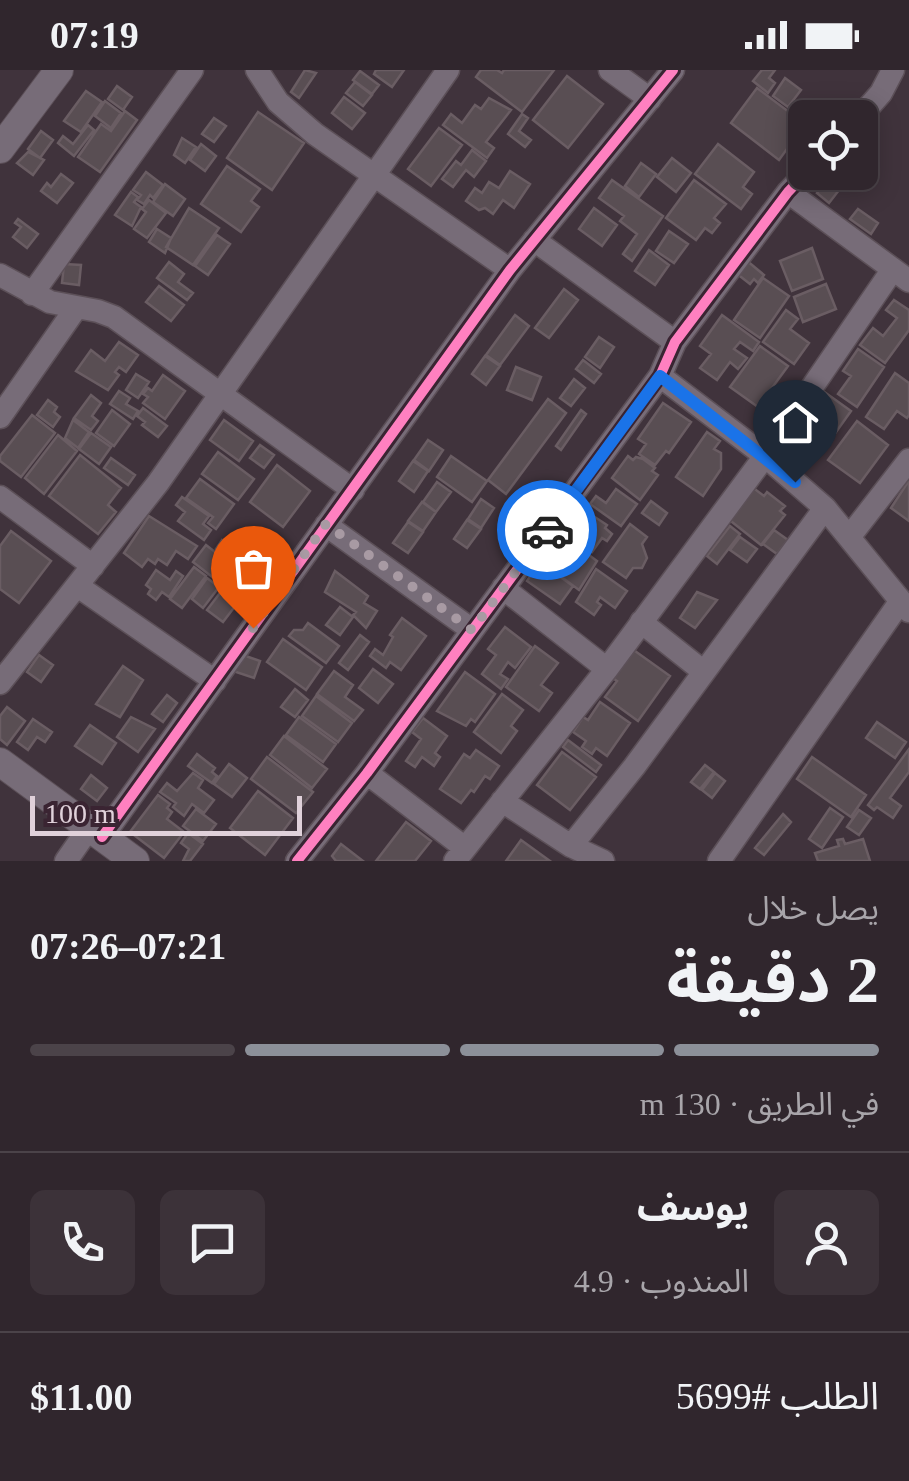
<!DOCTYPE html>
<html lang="ar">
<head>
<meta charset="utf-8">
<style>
	:root { --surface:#30262d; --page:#3c3239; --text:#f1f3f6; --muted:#a8a5aa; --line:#4b4349; --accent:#8c9099 }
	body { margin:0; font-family:"Times New Roman","Noto Sans Arabic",serif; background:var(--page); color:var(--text); direction:rtl; height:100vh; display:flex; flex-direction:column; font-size:38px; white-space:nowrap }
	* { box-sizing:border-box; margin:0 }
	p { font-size:32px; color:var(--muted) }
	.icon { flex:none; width:55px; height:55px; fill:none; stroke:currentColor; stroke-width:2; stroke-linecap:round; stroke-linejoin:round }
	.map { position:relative; height:791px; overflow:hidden; direction:ltr }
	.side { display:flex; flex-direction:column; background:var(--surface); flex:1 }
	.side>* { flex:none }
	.controls { position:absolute; left:788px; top:30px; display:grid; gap:20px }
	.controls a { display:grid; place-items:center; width:90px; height:90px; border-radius:15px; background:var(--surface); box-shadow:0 5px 25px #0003,0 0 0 2px var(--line); font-size:50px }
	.scale { position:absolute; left:30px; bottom:25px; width:272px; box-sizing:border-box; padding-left:10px; border:5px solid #e0d1da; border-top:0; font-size:28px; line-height:35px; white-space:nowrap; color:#e0d1da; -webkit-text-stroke:8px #3a2432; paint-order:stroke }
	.pin { position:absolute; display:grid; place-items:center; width:85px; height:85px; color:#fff; margin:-102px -42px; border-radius:50% 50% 50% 0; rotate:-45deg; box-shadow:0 0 10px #0007 }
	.pin .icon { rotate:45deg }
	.courier { position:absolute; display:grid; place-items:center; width:100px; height:100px; margin:-50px; border:8px solid #1a73e8; border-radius:50%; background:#fff; color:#222; box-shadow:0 2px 12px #0007 }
	.head em { font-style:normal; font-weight:700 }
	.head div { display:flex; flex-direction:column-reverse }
	.head { display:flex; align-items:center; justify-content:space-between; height:170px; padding:0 30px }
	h1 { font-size:65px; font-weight:700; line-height:75px }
	.bar { display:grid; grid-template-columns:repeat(4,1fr); gap:15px 10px; align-content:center; height:120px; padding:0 30px }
	.bar i { height:12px; border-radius:8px; background:var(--line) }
	.bar .selected { background:var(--accent) }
	.bar p { grid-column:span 4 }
	.line { display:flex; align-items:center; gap:25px; padding:0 30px; border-top:2px solid var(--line) }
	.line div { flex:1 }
	.round { display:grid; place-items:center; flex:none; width:105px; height:105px; border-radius:15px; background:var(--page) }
	.status { display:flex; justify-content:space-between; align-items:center; height:70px; padding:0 50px; background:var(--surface); direction:ltr }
	.status svg { height:28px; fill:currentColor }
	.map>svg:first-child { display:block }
</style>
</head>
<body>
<div class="status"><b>07:19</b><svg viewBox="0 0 49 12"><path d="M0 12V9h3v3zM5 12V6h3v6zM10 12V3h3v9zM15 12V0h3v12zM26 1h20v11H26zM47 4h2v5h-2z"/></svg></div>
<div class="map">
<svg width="909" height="791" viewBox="0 0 909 791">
	<rect width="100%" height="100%" fill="#40333c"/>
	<path fill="#594e53" stroke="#6a5d63" stroke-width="2.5" d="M305,0L316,3L299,28L291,22Z
		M404,0L392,17L374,4L376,0Z
		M481,0H497L502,3L504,0H554L522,42L476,7Z
		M762,0H775L769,8L775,13L768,23L753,11Z
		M360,1L379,15L372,24L353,10Z
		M567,6L603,34L568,78L533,50Z
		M785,8L801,20L788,37L773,26Z
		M355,12L372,25L363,36L346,23Z
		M117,16L132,27L123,40L108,29Z
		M757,18L805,54L779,90L731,53Z
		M86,21L102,32L81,62L64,51Z
		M344,27L365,43L352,59L332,43Z
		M489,28L511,40L486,72L494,78L487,88L443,55L451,44L462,53L475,35L481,39Z
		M105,31L121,43L111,58L95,46Z
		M125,41L137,50L100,102L78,87L101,54L111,61Z
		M258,42L304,73L272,120L227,88Z
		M522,44L528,48L519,61L531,70L525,77L508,64Z
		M214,48L226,56L214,72L202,64Z
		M88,55L94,60L74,86L58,73L63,66L73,74Z
		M439,58L462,75L431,116L408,99Z
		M41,61L53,70L40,88L28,79Z
		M182,68L196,77L185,93L174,85Z
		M201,74L216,86L205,101L190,90Z
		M718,74L754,102L743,117L752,124L741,139L695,104Z
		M472,80L486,91L474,107L466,100L453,117L442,109L456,91L461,95Z
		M28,82L44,90L33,105L17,93Z
		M672,88L691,103L676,122L657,107Z
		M641,93L656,104L639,127L625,116Z
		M227,96L260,119L251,131L259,137L241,162L201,134Z
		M510,101L530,114L514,138L503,130L493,144L485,138L479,140L466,131L475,118L482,123L489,112L499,118Z
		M146,102L163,115L153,128L150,125L144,134L137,130L141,125L133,120Z
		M834,102H853L829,133L817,123Z
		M61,104L73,113L57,133L41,121L47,113L51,117Z
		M612,110L663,146L632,191L623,184L637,164L620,151L624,146L599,128Z
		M694,110L726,134L714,148L720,153L712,163L705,158L696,170L666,148Z
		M165,114L185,129L173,146L153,132Z
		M131,122L138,127L134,132L141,137L132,156L115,145Z
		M149,130L166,143L147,168L134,159L146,142L142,139Z
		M189,138L219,158L193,195L166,177Z
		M594,138L617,155L602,176L579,159Z
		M858,139L878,153L871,164L850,149Z
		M18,149L38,164L27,178L13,167L21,157L15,153Z
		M157,159L171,168L165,183L149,172Z
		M669,161L688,174L674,193L656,181Z
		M217,165L230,174L208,205L195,196Z
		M812,178L823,209L792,221L780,191Z
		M649,180L669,195L655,215L635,201Z
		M746,190L764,205L758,213L754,209L750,214L736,203Z
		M169,192L184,204L178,212L193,223L187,230L157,208Z
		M64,194L81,195L79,215L62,213Z
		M763,208L789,226L760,268L734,250Z
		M826,214L836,239L803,252L794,227Z
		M159,216L184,235L171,251L146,232Z
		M564,219L578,230L549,268L535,258Z
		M894,230L909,240V260L885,293L860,275L873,258L883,266L897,248L886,240Z
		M786,240L798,249L790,259L809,273L794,294L763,272Z
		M515,245L529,256L500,295L486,285Z
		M722,245L759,272L753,281L740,272L734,279L747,288L738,299L730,292L717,310L700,298L711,284L700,276Z
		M599,267L614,277L600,298L585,287Z
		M119,272L138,285L126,302L119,297L115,302L119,305L108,320L76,301L91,280L105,291Z
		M760,276L788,296L758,337L730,317Z
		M858,279L884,297L857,337L838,324L851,306L843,301Z
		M485,286L500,296L486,315L472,304Z
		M583,290L601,304L594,313L576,299Z
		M516,297L541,307L532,330L507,320Z
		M895,303L909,313V345L907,348L897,341L884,359L866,347Z
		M136,304L149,312L138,328L126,320Z
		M163,305L185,321L165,349L143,333L148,327L143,324L148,318L152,321Z
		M574,309L585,318L571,336L560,328Z
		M119,321L130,328L126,334L138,341L133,349L110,334Z
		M823,321L851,341L819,386L792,366Z
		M91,325L101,333L92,346L98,351L91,360L74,348Z
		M548,329L566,343L506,424L488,410Z
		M48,330L57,337L54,342L60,347L53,357L37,345Z
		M663,333L691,352L669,383L666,381L655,395L639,384L646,374L638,369Z
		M143,338L167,356L158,367L142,355L145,352L137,346Z
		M112,340L130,354L114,376L96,363Z
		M581,340L586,344L561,380L556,376Z
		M32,345L55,363L21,407L0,391V386Z
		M73,350L89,362L78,378L65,368Z
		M224,350L253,371L239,391L210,370Z
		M857,351L888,375L860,413L828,390Z
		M707,362L720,371L714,379L721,383V399L703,426L676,407Z
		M91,363L111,377L99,394L79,379Z
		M58,365L77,381L44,424L25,408Z
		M428,370L443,380L429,401L414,390Z
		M260,375L274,385L264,398L250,388Z
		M218,382L254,409L238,430L202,404Z
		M80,385L121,418L108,435L116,442L98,464L49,426Z
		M451,386L487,411L472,432L437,407Z
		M628,386L633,390L636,387L643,389L655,398L652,401L658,405L640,430L612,408Z
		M111,388L135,405L128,415L104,398Z
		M413,391L428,401L414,422L399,411Z
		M277,395L310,421L283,457L250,432Z
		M200,409L234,434L216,459L208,453L213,447L186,428Z
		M437,412L451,422L436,442L423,432Z
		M908,412L909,413V451L891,438Z
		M752,417L764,426L767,422L785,436L780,441L785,445L761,475L727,448Z
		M616,419L637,434L621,456L590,434L596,426L606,433Z
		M182,427L209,446L203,454L211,460L204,470L178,451L185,442L176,435Z
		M481,429L494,438L481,458L468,449Z
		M651,431L667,443L659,455L642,443Z
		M422,432L436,442L423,461L408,451Z
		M581,438L607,455L605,458L612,464L607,471L602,468L592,482L565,464L572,453L580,459L583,454L574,448Z
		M149,446L197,476L188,489L176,481L167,495L158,489L155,494L148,489L142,497L124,483Z
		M467,450L481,459L467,478L454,469Z
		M408,452L423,462L408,483L393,473Z
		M630,454L647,467L642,474L647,488L642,498H633L626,508L603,492Z
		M730,456L740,464L717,494L707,486Z
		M774,460L788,470L777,484L763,474Z
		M11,461L51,491L19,533L0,519V476Z
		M740,467L757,479L747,492L730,480Z
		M246,468L258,476L249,490L260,498L254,506L216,479L222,470L236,481Z
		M206,475L237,499L224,516L193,492Z
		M577,476L597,491L579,520L548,497L561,479L572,483Z
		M194,497L206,506L182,538L170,529Z
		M536,497L546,504L549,499L573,516L560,534L527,511Z
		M596,499L627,521L615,538L600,527L597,532L601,535L594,545L576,532Z
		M156,500L170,510L176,501L183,506L169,527L162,522L156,530L148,524L151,519L146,515Z
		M335,501L368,526L364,533L377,541L366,558L353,545L356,542L325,522Z
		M207,508L219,517L203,538L192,529Z
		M223,519L239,531L223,552L207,540Z
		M697,522L717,530L695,558L680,548Z
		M340,537L353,547L340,565L326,555Z
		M402,548L426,566L401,600L390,592L386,598L370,586L375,579L383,585L393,567L390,565Z
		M308,553L339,576L326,593L289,566L294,560H303Z
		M505,557L531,577L515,598L508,592L500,604L508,609L501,619L482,604L496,585L488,579Z
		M360,565L369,572L348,600L339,593Z
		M283,569L322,597L306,620L267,592Z
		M535,576L558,593L541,615L552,623L539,641L506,617Z
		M628,576L670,606L638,651L605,627L617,611L608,605Z
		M240,584L260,591L254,608L233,601Z
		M39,585L53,595L41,612L27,602Z
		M123,596L143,610L120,647L96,634Z
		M373,599L393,614L378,633L359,618Z
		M334,601L353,615L345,627L363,640L354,651L317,624Z
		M465,602L495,624L475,652L471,649L466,656L437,641Z
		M295,619L308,630L295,647L281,637Z
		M502,624L523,640L511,656L517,661L501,683L474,662Z
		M167,625L177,633L163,652L152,644Z
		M316,626L352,653L338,672L302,646Z
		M600,632L630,653L607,686L596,678L592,684L582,677L586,671L573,662L583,647L588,650Z
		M7,637L25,651L7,675L0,669V646Z
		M131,647L155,659L138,682L117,667Z
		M299,647L336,674L323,692L286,665Z
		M423,648L447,666L435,683L440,687L434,696L422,687L415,697L406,691L421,669L412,662Z
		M33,649L52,662L45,672L37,667L28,680L17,672Z
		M877,652L906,672L895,688L866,668Z
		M90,655L116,673L102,694L75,676Z
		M284,666L327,699L312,718L270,685Z
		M568,670L601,695L596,702L563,677Z
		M909,679V702L890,728L901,736L893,748L877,737L874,740L868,735Z
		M476,680L499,696L490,709L485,706L474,722L471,720L461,733L440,719L464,684L470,688Z
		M562,682L596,707L570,740L537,715Z
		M197,684L215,698L212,702L217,706L212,713L188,696Z
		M267,687L313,722L296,743L251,709Z
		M812,687L866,725L851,747L797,709Z
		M229,694L247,708L232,727L214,714Z
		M705,695L714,702L700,719L691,712Z
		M193,703L203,710L198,718L214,730L204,743L192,734L184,746L173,737L176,733L160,722L167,713L177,721Z
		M715,703L725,711L712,728L702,720Z
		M91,705L107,718L97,731L81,719Z
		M258,721L293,748L265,785L230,758Z
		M158,725L170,734L167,738L172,742L167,749L184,762L164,788L130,762Z
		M830,738L843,747L822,778L809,769Z
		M196,739L216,754L203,771L183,756Z
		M859,740L871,748L859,765L847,757Z
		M783,744L791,752L764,785L755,778Z
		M406,752L431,771L415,791H376Z
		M188,763L203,774L190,791H183L189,779L181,773Z
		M843,769L845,774L863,769L870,791H818L815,783L839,776L837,770Z
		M521,770L550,791H506Z
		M341,774L363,791H336L332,786Z"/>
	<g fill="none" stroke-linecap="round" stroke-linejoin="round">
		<g stroke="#5c5058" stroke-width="25">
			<path id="minor" d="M257,0L278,32L315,64L510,200
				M610,0L650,29
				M859,48L881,23L893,0
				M788,122L909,211
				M534,170L675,272
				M0,205L50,232L98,241L114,247L353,420
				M32,224L192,0
				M660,306L765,386L825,438L909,541
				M0,347L76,238
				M0,427L93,496
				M326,455L472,560
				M850,466L909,390
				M79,517L215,611
				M503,518L607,599
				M641,552L704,602
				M0,613L158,413L448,0
				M367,703L465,778
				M502,731L571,776L603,791
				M102,767L510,200L673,0
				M571,776L634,697L825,438
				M66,791L89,758
				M297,791L367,703L660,306L675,272L788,122L807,102
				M455,791L607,599L765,386L893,199
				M719,791L900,532"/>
		</g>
		<g stroke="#5c5058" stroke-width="30">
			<path id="tertiary" d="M0,79L59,0
				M0,692L135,791"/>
		</g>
		<use href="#minor" stroke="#776c78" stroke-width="22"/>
		<use href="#tertiary" stroke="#776c78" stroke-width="28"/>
		<g stroke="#3a2432" stroke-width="16">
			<path id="cycleway" d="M102,767L510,200L673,0
				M297,791L367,703L660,306L675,272L788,122L807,102"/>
		</g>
		<use href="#cycleway" stroke="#ff80c0" stroke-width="10"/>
	</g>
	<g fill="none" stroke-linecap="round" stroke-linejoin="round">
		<path stroke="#a89aa3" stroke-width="10" stroke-dasharray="0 18" d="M253,558L326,454L472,560L547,460"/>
		<path stroke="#1a73e8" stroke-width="12" d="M547,460L660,306L795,412"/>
	</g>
</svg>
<div class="controls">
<a><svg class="icon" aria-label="locate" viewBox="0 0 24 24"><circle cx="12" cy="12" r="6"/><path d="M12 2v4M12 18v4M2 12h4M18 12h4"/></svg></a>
</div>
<div class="scale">100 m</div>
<div class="pin" style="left:253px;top:558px;background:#ea580c"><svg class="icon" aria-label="bag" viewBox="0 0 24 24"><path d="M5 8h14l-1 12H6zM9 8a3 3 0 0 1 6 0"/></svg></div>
<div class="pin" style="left:795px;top:412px;background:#1f2937"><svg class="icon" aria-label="home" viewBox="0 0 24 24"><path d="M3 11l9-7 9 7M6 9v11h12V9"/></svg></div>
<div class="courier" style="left:547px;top:460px"><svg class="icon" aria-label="car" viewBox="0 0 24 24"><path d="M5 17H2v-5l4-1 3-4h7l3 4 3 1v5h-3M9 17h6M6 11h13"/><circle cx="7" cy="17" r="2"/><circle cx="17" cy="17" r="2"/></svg></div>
</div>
<section class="side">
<div class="head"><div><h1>2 دقيقة</h1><p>يصل خلال</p></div><em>07:21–07:26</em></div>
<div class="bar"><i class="selected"></i><i class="selected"></i><i class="selected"></i><i></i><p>في الطريق · 130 m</p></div>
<div class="line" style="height:180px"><a class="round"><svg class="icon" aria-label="person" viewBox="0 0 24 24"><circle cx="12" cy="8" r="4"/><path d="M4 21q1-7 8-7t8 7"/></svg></a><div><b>يوسف</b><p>المندوب · 4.9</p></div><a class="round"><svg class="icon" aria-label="chat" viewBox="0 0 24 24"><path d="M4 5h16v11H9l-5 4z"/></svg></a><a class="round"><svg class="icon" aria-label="phone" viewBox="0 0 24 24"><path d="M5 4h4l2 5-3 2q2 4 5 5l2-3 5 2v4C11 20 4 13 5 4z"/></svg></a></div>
<div class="line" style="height:130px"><div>الطلب #5699</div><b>$11.00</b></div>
</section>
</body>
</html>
